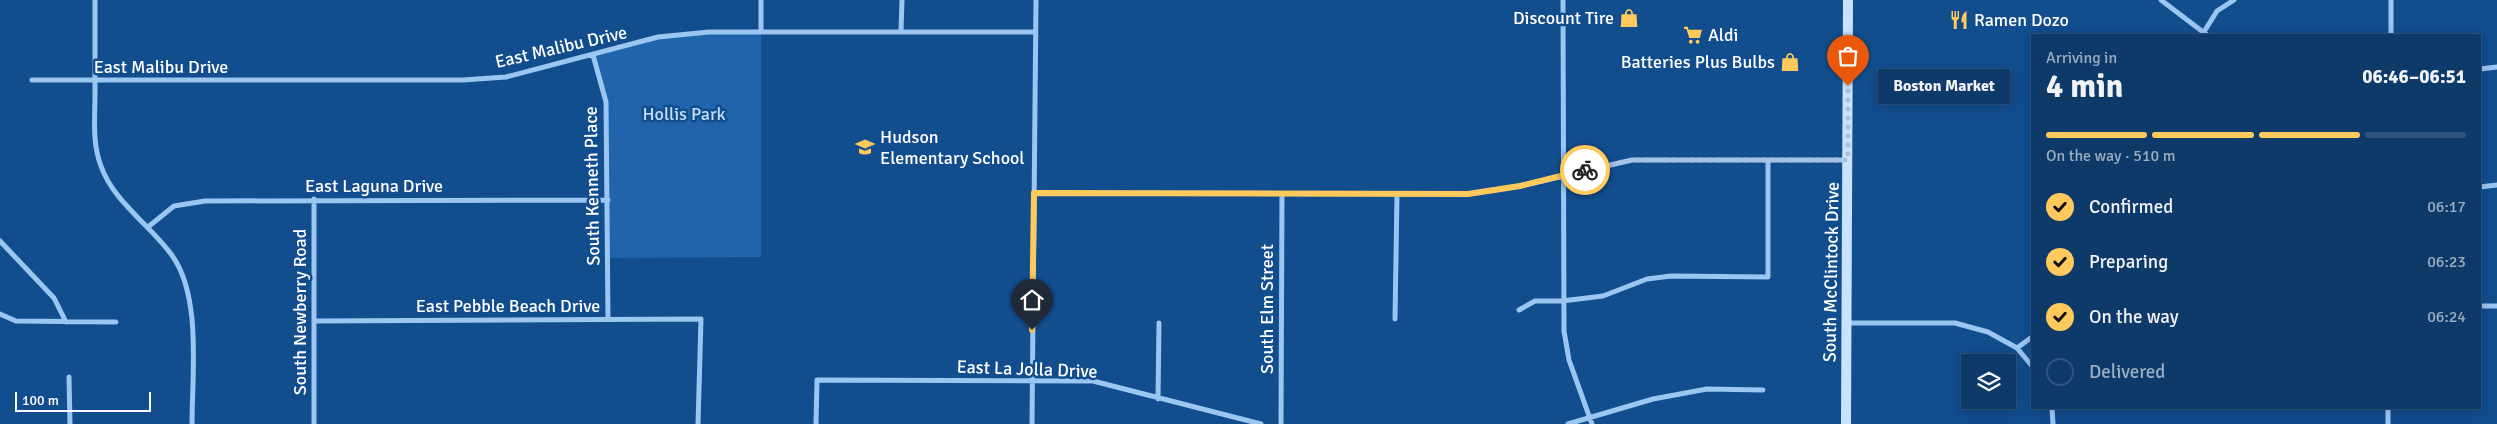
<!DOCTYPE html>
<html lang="en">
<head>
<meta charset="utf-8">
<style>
	:root { --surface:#0e3a6a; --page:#1c4572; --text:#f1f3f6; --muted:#9badc1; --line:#2e547e; --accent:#ffc95c }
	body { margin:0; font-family:Signika,sans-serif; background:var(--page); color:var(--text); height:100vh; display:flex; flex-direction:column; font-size:19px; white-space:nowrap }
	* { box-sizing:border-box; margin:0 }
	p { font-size:16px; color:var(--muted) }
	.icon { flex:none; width:28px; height:28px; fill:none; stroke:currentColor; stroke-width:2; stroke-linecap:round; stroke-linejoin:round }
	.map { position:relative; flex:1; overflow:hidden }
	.sheet { position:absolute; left:2031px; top:34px; width:450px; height:375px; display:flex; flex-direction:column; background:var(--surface); border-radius:0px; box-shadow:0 2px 12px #0003,0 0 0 1px var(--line) }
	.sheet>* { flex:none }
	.fabs { position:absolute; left:1961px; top:354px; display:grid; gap:10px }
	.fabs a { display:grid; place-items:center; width:55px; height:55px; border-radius:0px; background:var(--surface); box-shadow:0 2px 12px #0003,0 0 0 1px var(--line); font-size:25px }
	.scale { position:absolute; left:15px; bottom:12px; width:136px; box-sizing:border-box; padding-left:5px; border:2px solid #fff; border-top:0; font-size:14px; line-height:18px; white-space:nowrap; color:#fff; -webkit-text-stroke:4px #124d8e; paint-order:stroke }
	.pin { position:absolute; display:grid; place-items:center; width:42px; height:42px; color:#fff; margin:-51px -21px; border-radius:50% 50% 50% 0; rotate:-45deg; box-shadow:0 0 5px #0007 }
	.pin .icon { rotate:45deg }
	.courier { position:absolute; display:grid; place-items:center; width:50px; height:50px; margin:-25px; border:4px solid #ffc95c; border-radius:50%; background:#fff; color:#222; box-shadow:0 1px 6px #0007 }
	.bubble { position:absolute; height:35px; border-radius:0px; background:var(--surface); box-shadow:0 2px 12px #0003,0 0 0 1px var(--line); font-size:16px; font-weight:700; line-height:35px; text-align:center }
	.summary em { font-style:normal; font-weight:700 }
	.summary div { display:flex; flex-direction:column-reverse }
	.summary { display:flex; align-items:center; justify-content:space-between; height:85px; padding:0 15px }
	h1 { font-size:32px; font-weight:700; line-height:38px }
	.bar { display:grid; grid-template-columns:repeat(4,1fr); gap:8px 5px; align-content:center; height:60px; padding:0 15px }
	.bar i { height:6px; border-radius:4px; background:var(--line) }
	.bar .current { background:var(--accent) }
	.bar p { grid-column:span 4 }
	ol { padding:0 15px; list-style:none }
	li { display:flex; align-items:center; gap:15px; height:55px }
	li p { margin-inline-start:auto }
	li .icon { padding:5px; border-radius:50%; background:var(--accent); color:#111; stroke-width:4 }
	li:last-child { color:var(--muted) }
	li i { width:28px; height:28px; border:2px solid var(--line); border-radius:50% }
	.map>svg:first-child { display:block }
</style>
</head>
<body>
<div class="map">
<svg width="2497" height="424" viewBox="0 0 2497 424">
	<rect width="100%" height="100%" fill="#124d8e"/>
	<path fill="#2065ac" d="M761,31V257L608,258L606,102L593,55L658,37Z"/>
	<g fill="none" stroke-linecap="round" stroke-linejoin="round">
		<path stroke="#9bc6f2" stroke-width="5" d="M95,0C95,32 95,63 95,95C95,118 92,143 101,166C113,201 150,225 171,254C202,295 192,374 192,424
			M1563,0L1564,331L1569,360L1592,424
			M2161,0L2207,35
			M2391,0V35
			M761,31V0
			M901,31L902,0
			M2202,35L2217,11L2234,0
			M593,55L606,102L608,319
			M2480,69L2497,67
			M32,80H463L506,77L658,37L709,32H1035
			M2480,187L2497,185
			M1034,193L1468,194L1520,186L1632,160H1847
			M314,199V424
			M148,227L174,206L205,201L608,200
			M0,241L54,298L66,322
			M2480,306H2497
			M1519,310L1535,301H1562L1603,296L1647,279L1671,276L1768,277V160
			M0,314L16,321L116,322
			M1395,319L1397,194
			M314,321L701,319L698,424
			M1847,323H1955L1988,332L2017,348L2032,337
			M2017,348L2032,366
			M69,377L70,424
			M1158,399L1159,323
			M2052,408L2053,424
			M2388,408V424
			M816,424L817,380L1093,381L1261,424
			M1032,424L1036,0
			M1281,424L1282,195
			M1568,424L1653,399L1707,389L1763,390"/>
		<path stroke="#cae2fc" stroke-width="10" d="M1846,424L1848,0"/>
	</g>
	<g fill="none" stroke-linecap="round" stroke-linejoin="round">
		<path stroke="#acc1d7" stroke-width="5" stroke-dasharray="0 9" d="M1585,170L1632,160H1848V86"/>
		<path stroke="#ffc95c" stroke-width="6" d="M1032,330L1034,193L1468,194L1520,186L1585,170"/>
	</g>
	<defs>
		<g id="shop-bare" transform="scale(1.5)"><path d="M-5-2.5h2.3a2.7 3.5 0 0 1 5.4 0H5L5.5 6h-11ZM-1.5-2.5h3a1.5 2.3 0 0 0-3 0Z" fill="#ffc95c" stroke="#124d8e" stroke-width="2.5" paint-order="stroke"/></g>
		<g id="restaurant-bare" transform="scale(1.5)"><path d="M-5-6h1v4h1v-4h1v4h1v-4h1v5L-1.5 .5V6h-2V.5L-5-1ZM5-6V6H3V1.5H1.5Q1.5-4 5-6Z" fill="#ffc95c" stroke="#124d8e" stroke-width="2.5" paint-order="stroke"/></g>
		<g id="supermarket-bare" transform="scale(1.5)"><path d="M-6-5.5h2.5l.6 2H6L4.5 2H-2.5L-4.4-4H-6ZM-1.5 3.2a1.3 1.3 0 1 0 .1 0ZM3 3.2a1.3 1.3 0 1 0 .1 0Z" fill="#ffc95c" stroke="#124d8e" stroke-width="2.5" paint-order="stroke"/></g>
		<g id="school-bare" transform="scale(1.5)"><path d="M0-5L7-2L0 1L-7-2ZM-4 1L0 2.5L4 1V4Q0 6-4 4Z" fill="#ffc95c" stroke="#124d8e" stroke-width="2.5" paint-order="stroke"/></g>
	</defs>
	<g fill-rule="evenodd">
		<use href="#shop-bare" x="1629" y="18"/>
		<use href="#restaurant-bare" x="1959" y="20"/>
		<use href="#supermarket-bare" x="1693" y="35"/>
		<use href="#shop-bare" x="1790" y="62"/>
		<use href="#school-bare" x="865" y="147"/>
	</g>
	<g text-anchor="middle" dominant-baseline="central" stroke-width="5" stroke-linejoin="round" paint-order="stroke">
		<g font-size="18" fill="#fff" stroke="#124d8e" text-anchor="start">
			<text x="1614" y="18" text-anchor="end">Discount Tire</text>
			<text x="1974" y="20">Ramen Dozo</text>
			<text x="1708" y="35">Aldi</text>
			<text x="1775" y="62" text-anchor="end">Batteries Plus Bulbs</text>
			<text x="880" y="137">Hudson<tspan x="880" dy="21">Elementary School</tspan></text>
		</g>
		<g font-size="18" fill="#fff" stroke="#124d8e">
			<text transform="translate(561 47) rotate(-13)">East Malibu Drive</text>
			<text x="161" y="67">East Malibu Drive</text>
			<text x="374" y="186">East Laguna Drive</text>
			<text transform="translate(592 186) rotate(-91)">South Kenneth Place</text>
			<text transform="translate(1831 272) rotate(-89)">South McClintock Drive</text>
			<text x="508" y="306">East Pebble Beach Drive</text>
			<text transform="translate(1267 309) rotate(-90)">South Elm Street</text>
			<text transform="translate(300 312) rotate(-90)">South Newberry Road</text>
			<text transform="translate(1027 369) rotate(2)">East La Jolla Drive</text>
		</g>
		<g font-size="18" fill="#c2dffd" stroke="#124d8e">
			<text x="684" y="114">Hollis Park</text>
		</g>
	</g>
</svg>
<div class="fabs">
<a><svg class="icon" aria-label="layers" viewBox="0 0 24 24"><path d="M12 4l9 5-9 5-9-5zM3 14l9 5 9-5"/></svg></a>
</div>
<div class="scale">100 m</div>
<div class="pin" style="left:1848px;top:86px;background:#ea580c"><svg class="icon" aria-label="bag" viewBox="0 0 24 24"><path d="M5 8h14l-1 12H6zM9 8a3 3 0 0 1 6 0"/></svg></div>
<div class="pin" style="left:1032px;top:330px;background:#1f2937"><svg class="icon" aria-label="home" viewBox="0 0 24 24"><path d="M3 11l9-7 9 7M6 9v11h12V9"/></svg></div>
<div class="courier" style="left:1585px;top:170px"><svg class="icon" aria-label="bike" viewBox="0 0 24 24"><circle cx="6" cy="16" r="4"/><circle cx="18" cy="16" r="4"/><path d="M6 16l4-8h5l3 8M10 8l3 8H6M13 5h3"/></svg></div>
<div class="bubble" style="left:1878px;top:69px;width:132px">Boston Market</div>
<section class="sheet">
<div class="summary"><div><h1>4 min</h1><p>Arriving in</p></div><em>06:46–06:51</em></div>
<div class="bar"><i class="current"></i><i class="current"></i><i class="current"></i><i></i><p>On the way · 510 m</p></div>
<ol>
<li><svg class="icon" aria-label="check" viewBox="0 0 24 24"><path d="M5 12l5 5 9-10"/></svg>Confirmed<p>06:17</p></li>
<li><svg class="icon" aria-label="check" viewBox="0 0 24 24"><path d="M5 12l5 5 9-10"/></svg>Preparing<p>06:23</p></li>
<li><svg class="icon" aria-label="check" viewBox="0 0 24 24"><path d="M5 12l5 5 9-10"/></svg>On the way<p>06:24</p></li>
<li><i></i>Delivered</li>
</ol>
</section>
</div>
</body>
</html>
